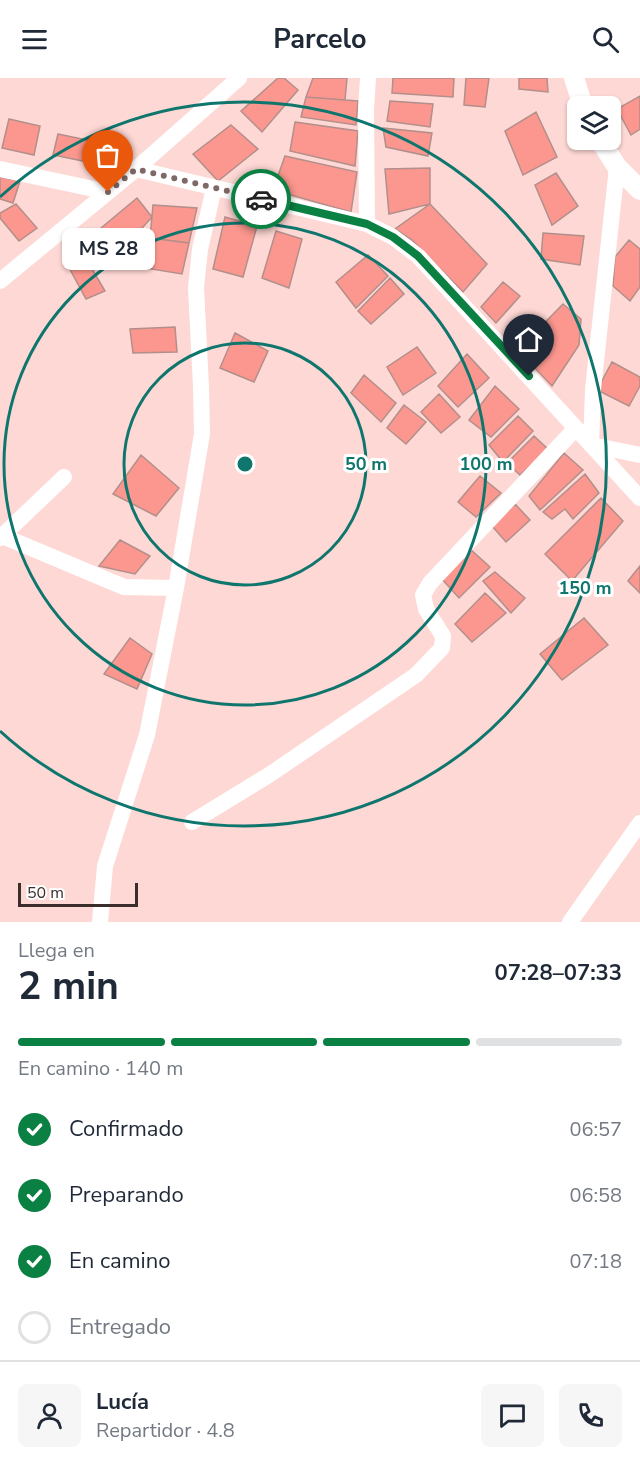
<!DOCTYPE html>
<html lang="es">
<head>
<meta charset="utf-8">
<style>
	:root { --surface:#fff; --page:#f6f6f7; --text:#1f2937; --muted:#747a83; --line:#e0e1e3; --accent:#0b8043 }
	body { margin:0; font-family:"Nunito Sans",sans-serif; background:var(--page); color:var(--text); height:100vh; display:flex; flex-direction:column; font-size:22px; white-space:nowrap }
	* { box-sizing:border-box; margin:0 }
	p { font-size:20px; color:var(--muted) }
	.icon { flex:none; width:33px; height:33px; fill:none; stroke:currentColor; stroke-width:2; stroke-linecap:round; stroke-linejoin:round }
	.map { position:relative; height:844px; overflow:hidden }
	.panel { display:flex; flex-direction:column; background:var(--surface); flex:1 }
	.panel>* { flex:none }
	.tools { position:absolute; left:567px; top:18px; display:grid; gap:12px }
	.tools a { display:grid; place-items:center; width:54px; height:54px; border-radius:9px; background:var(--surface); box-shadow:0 2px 4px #0004; font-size:30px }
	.scale { position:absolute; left:18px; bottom:15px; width:120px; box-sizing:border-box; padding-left:6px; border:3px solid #3b2d2b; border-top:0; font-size:16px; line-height:21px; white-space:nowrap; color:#3b2d2b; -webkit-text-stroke:4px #fff; paint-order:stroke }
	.pin { position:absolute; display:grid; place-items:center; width:51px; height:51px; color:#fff; margin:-62px -26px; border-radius:50% 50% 50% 0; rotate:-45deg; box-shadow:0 0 6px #0007 }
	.pin .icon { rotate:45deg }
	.courier { position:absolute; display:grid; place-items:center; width:60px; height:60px; margin:-30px; border:4px solid #0b8043; border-radius:50%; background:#fff; color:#222; box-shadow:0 2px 8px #0007 }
	.bubble { position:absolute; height:42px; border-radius:9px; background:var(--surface); box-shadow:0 2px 4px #0004; font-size:20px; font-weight:700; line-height:42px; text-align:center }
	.head em { font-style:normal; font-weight:700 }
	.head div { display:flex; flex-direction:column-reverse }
	.head { display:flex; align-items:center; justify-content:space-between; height:102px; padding:0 18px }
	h1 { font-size:39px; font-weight:700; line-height:45px }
	.bar { display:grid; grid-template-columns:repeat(4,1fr); gap:9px 6px; align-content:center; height:72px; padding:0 18px }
	.bar i { height:8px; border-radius:4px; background:var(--line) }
	.bar .current { background:var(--accent) }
	.bar p { grid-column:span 4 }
	.line { display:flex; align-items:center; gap:15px; padding:0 18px; border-top:2px solid var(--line) }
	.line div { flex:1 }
	.round { display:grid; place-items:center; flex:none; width:63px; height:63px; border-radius:9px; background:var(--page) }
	ol { padding:0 18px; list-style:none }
	li { display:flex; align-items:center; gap:18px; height:66px }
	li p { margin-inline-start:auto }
	li .icon { padding:6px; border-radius:50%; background:var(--accent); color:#fff; stroke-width:4 }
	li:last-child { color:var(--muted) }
	li i { width:33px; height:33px; border:3px solid var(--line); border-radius:50% }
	header { display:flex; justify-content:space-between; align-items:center; height:78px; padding:0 18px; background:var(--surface); font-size:27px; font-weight:700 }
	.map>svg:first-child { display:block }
</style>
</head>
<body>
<header><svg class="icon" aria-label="menu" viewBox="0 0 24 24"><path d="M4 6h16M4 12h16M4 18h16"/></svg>Parcelo<svg class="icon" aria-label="search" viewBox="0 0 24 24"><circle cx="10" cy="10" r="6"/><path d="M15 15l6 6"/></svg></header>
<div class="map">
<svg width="640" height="844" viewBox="0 0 640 844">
	<rect width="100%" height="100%" fill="#fed8d4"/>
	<path fill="#fc978f" stroke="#b28f8b" stroke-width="1.5" d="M278,0H284L298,12L262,54L241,33Z
		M313,0H347L345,22L306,19Z
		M393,0H454L453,19L392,15Z
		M466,0H489L485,29L464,27Z
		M519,0H547L548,14L519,11Z
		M640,18V51L631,57L617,31Z
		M306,19L358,23L356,47L301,39Z
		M390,23L433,26L430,49L387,43Z
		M536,34L557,79L523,97L505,53Z
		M9,41L40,48L34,77L2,70Z
		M295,44L358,53L355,88L290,73Z
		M231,47L258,71L218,103L193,76Z
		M383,50L432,55L428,78L386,69Z
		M58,56L92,63L88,84L53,77Z
		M285,78L357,94L351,134L273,112Z
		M430,90V126L389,136L385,91Z
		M556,95L578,128L552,147L535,107Z
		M0,99L20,103L13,125L0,121Z
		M137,120L152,139L117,178L95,155Z
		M16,126L37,150L19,163L0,140V135Z
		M430,126L487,186L463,214L412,162L395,151Z
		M153,127L197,130L189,165L150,160Z
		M225,139L257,148L243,199L213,191Z
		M276,153L302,161L289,210L262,200Z
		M543,155L584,158L580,187L541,181Z
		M150,160L189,165L182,196L145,190Z
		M629,162L640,171V209L630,223L613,208L615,179Z
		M368,177L388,198L356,230L336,204Z
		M85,179L105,213L86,221L67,186Z
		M390,200L404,216L371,246L358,233Z
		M503,204L520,218L496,245L481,229Z
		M563,226L581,241L579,267L552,308L518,272Z
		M175,249L177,274L133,275L130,251Z
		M235,255L268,273L254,304L220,290Z
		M417,269L436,295L403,317L387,289Z
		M467,276L489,300L458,329L438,308Z
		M612,284L640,299V308L629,328L597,312Z
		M364,297L396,325L381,344L351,315Z
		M495,308L519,331L491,359L469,342Z
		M439,316L460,339L441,355L421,334Z
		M404,327L426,344L406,366L387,350Z
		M518,338L533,353L503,384L489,367Z
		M534,358L549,372L520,397L507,385Z
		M564,375L583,392L540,432L529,418Z
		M141,377L179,410L156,438L113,416Z
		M585,396L599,415L573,441L565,431L552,441L543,434Z
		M480,398L501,415L476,439L458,424Z
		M601,420L623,443L572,503L545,476Z
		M515,426L530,442L506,464L492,448Z
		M120,462L150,478L135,496L99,488Z
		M469,470L490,489L459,520L441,500Z
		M640,488V515L628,503Z
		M495,494L525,520L511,535L483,503Z
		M485,515L506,535L472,564L455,546Z
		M584,540L608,567L562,602L540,576Z
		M130,560L152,576L137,611L104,596Z"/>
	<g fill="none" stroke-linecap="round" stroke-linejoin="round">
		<path stroke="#fff" stroke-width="16" d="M0,91L108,114
			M136,91L367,146L393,159L418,178L640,420
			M367,146L366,31L368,0
			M0,203L136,91L239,0
			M591,367L593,311L617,89
			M591,367L640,377
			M2,458L124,509L176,510
			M0,460L64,399
			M192,744L269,697L416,597L442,570L443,558L426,531L423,517L430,505L576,350
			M100,844L105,788L147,657L176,510L202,356L201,309L196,210L200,171L214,110
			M570,844L640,745"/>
		<path stroke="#fff" stroke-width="20" d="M574,0L583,28
			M600,62L617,89L640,112"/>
	</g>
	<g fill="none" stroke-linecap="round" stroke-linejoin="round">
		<path stroke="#7f6966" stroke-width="6" stroke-dasharray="0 10.8" d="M108,114L136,91L261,121"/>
		<path stroke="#0b8043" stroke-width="8" d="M261,121L367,146L393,159L418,178L529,298"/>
	</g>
	<g fill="none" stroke="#0f766e" stroke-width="3">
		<circle cx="245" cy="386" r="121"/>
		<circle cx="245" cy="386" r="241"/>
		<path d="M0 119A362 362 0 1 1 0 653"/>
	</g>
	<circle cx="245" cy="386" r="9" fill="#0f766e" stroke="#fff" stroke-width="3"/>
	<g font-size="18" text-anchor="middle" font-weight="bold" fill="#0f766e" stroke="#fff" stroke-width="6" stroke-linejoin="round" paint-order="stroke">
		<text x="366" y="392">50 m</text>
		<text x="486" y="392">100 m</text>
		<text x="585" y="516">150 m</text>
	</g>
</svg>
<div class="tools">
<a><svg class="icon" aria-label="layers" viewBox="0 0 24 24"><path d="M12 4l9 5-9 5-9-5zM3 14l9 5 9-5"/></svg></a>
</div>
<div class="scale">50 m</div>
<div class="pin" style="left:108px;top:114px;background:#ea580c"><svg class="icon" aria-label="bag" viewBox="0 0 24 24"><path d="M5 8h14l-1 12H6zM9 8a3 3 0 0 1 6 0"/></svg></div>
<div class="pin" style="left:529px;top:298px;background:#1f2937"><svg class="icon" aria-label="home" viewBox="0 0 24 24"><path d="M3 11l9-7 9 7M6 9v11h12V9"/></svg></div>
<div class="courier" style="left:261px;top:121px"><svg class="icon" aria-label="car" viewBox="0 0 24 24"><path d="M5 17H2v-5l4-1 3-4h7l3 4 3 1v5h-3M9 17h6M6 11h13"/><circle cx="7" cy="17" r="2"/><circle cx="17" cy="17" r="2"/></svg></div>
<div class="bubble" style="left:62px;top:150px;width:93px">MS 28</div>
</div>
<section class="panel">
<div class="head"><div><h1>2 min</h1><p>Llega en</p></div><em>07:28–07:33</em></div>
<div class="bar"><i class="current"></i><i class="current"></i><i class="current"></i><i></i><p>En camino · 140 m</p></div>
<ol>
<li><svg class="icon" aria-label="check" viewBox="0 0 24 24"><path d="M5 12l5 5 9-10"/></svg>Confirmado<p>06:57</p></li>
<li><svg class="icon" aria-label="check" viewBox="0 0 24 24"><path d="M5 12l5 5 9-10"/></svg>Preparando<p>06:58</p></li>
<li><svg class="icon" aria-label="check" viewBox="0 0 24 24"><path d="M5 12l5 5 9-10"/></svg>En camino<p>07:18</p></li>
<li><i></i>Entregado</li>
</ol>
<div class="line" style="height:108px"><a class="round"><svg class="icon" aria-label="person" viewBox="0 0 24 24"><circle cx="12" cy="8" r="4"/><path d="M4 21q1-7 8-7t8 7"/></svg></a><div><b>Lucía</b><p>Repartidor · 4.8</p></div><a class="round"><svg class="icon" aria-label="chat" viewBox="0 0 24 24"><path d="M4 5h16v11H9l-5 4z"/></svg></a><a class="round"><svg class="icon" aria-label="phone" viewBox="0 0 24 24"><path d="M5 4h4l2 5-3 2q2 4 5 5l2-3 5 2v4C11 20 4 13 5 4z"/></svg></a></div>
</section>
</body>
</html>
